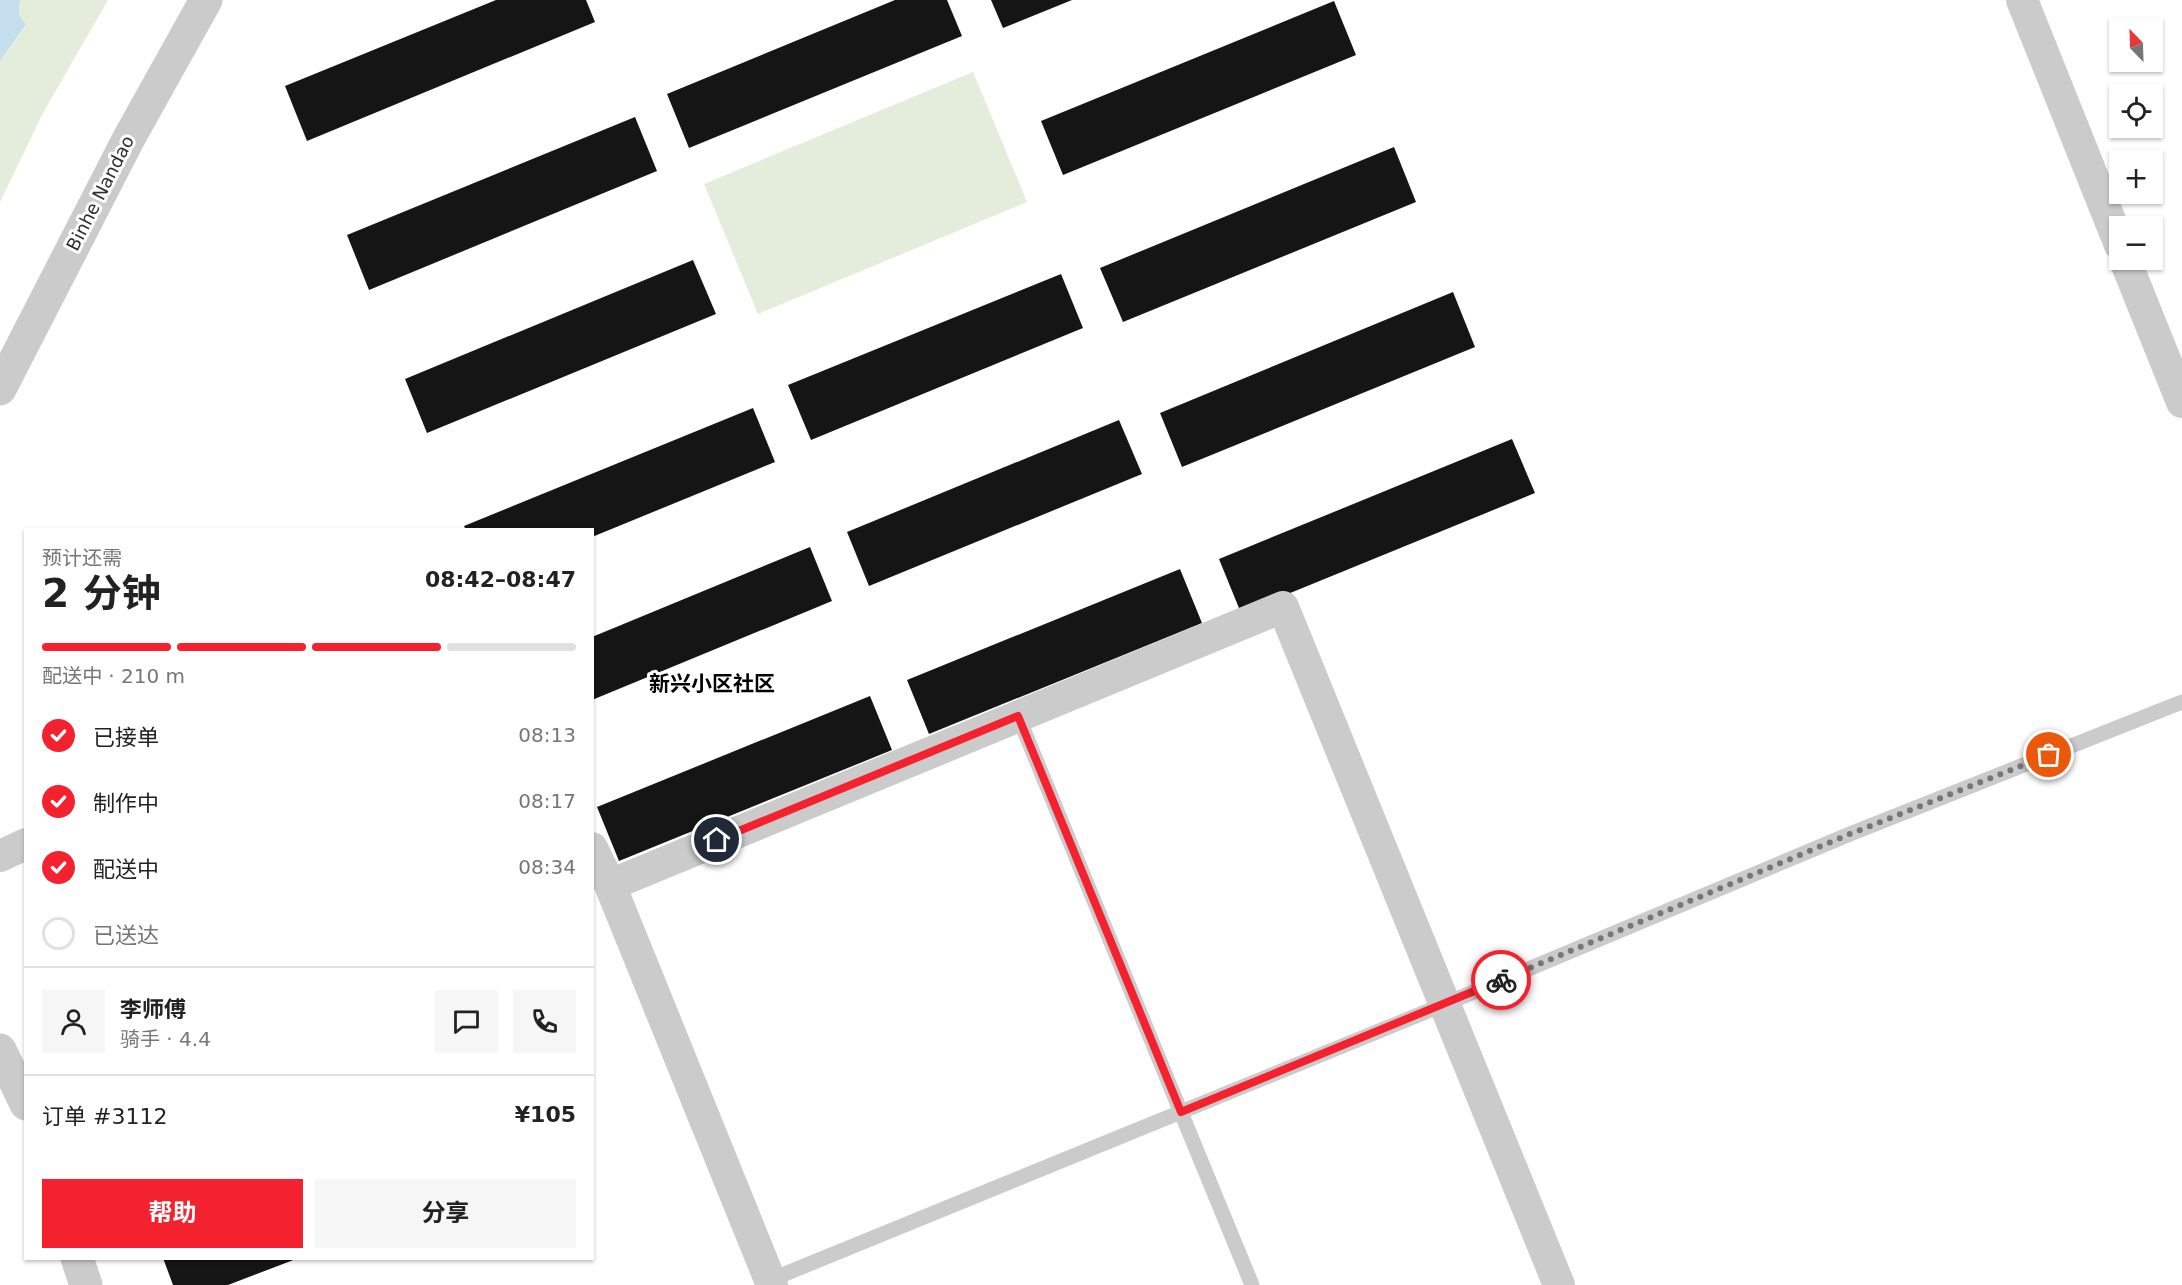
<!DOCTYPE html>
<html lang="zh">
<head>
<meta charset="utf-8">
<style>
	:root { --surface:#fff; --page:#f6f6f6; --text:#222; --muted:#767676; --line:#e0e0e0; --accent:#f4222e }
	body { margin:0; font-family:"DejaVu Sans","Noto Sans SC",sans-serif; background:var(--page); color:var(--text); height:100vh; display:flex; flex-direction:column; font-size:22px; white-space:nowrap }
	* { box-sizing:border-box; margin:0 }
	p { font-size:20px; color:var(--muted) }
	.icon { flex:none; width:33px; height:33px; fill:none; stroke:currentColor; stroke-width:2; stroke-linecap:round; stroke-linejoin:round }
	.map { position:relative; flex:1; overflow:hidden }
	.sheet { position:absolute; left:24px; top:528px; width:570px; height:732px; display:flex; flex-direction:column; background:var(--surface); border-radius:0px; box-shadow:0 2px 4px #0004 }
	.sheet>* { flex:none }
	.needle { width:39px; rotate:337deg }
	.controls { position:absolute; left:2109px; top:18px; display:grid; gap:12px }
	.controls a { display:grid; place-items:center; width:54px; height:54px; border-radius:0px; background:var(--surface); box-shadow:0 2px 4px #0004; font-size:30px }
	.pin { position:absolute; display:grid; place-items:center; width:51px; height:51px; color:#fff; margin:-26px; border:3px solid #fff; border-radius:50%; box-shadow:0 2px 6px #0007 }
	.courier { position:absolute; display:grid; place-items:center; width:60px; height:60px; margin:-30px; border:4px solid #f4222e; border-radius:50%; background:#fff; color:#222; box-shadow:0 2px 8px #0007 }
	.head em { font-style:normal; font-weight:700 }
	.head div { display:flex; flex-direction:column-reverse }
	.head { display:flex; align-items:center; justify-content:space-between; height:102px; padding:0 18px }
	h1 { font-size:39px; font-weight:700; line-height:45px }
	.bar { display:grid; grid-template-columns:repeat(4,1fr); gap:9px 6px; align-content:center; height:72px; padding:0 18px }
	.bar i { height:8px; border-radius:4px; background:var(--line) }
	.bar .selected { background:var(--accent) }
	.bar p { grid-column:span 4 }
	.line { display:flex; align-items:center; gap:15px; padding:0 18px; border-top:2px solid var(--line) }
	.line div { flex:1 }
	.round { display:grid; place-items:center; flex:none; width:63px; height:63px; border-radius:0px; background:var(--page) }
	ol { padding:0 18px; list-style:none }
	li { display:flex; align-items:center; gap:18px; height:66px }
	li p { margin-inline-start:auto }
	li .icon { padding:6px; border-radius:50%; background:var(--accent); color:#fff; stroke-width:4 }
	li:last-child { color:var(--muted) }
	li i { width:33px; height:33px; border:3px solid var(--line); border-radius:50% }
	.cta { display:flex; gap:12px; margin-top:auto; padding:12px 18px }
	.cta a { flex:1; height:69px; border-radius:0px; background:var(--accent); color:#fff; font-size:24px; font-weight:700; line-height:69px; text-align:center }
	.cta a+a { background:var(--page); color:var(--text) }
	.map>svg:first-child { display:block }
</style>
</head>
<body>
<div class="map">
<svg width="2182" height="1285" viewBox="0 0 2182 1285">
	<rect width="100%" height="100%" fill="#fff"/>
	<path fill="#e4eddb" d="M20,0H108L44,111L0,202V61L26,26L19,15Z
		M973,72L1027,202L758,314L704,184Z"/>
	<path fill="#c5deee" d="M0,0H20L19,15L26,25L0,61Z"/>
	<path fill="#151515" d="M496,0H586L595,22L307,141L285,86Z
		M895,0H947L962,36L689,148L667,94Z
		M991,0H1072L1003,28Z
		M1334,1L1356,55L1063,175L1041,121Z
		M635,117L657,171L369,290L347,235Z
		M1394,147L1416,202L1123,322L1100,268Z
		M693,260L716,314L427,433L405,379Z
		M1061,274L1083,328L811,440L788,385Z
		M1453,292L1475,347L1182,467L1160,413Z
		M753,408L775,462L592,537V530H466L464,526Z
		M1119,420L1142,474L869,586L847,532Z
		M1512,439L1535,493L1241,613L1219,559Z
		M810,547L832,601L592,700V637Z
		M1180,569L1202,623L929,734L907,680Z
		M870,696L892,750L619,861L597,807Z
		M163,1258H296V1259L228,1285H173Z"/>
	<g fill="none" stroke-linecap="round" stroke-linejoin="round">
		<path stroke="#cbcbcb" stroke-width="15" d="M1018,716L1252,1285
			M770,1280L1445,1004L1850,834L2182,702"/>
		<path stroke="#cbcbcb" stroke-width="32" d="M2022,0L2120,245
			M2125,260L2182,402
			M592,848L610,885L772,1285
			M0,856L26,844
			M610,885L1283,607L1559,1285"/>
		<path stroke="#cbcbcb" stroke-width="33" d="M0,389L129,138L206,0
			M0,1050L26,1104
			M77,1258L86,1285"/>
	</g>
	<g fill="none" stroke-linecap="round" stroke-linejoin="round">
		<path stroke="#777" stroke-width="6" stroke-dasharray="0 10.8" d="M1501,980L1850,834L2049,755"/>
		<path stroke="#f4222e" stroke-width="8" d="M717,840L1018,716L1181,1112L1501,980"/>
	</g>
	<g text-anchor="middle" dominant-baseline="central" stroke-width="6" stroke-linejoin="round" paint-order="stroke">
		<g font-size="18" fill="#2e2e2e" stroke="#fff">
			<text transform="translate(100 193) rotate(-63)">Binhe Nandao</text>
		</g>
		<g font-size="21" font-weight="bold" fill="#000" stroke="#fff">
			<text x="712" y="684">新兴小区社区</text>
		</g>
	</g>
</svg>
<div class="controls">
<a><svg class="needle" viewBox="-14 -14 28 28"><path d="M0-13l5 13h-10z" fill="#e53935"/><path d="M0 13l5-13h-10z" fill="#767676"/></svg></a>
<a><svg class="icon" aria-label="locate" viewBox="0 0 24 24"><circle cx="12" cy="12" r="6"/><path d="M12 2v4M12 18v4M2 12h4M18 12h4"/></svg></a>
<a>+</a>
<a>−</a>
</div>
<div class="pin" style="left:2049px;top:755px;background:#ea580c"><svg class="icon" aria-label="bag" viewBox="0 0 24 24"><path d="M5 8h14l-1 12H6zM9 8a3 3 0 0 1 6 0"/></svg></div>
<div class="pin" style="left:717px;top:840px;background:#1f2937"><svg class="icon" aria-label="home" viewBox="0 0 24 24"><path d="M3 11l9-7 9 7M6 9v11h12V9"/></svg></div>
<div class="courier" style="left:1501px;top:980px"><svg class="icon" aria-label="bike" viewBox="0 0 24 24"><circle cx="6" cy="16" r="4"/><circle cx="18" cy="16" r="4"/><path d="M6 16l4-8h5l3 8M10 8l3 8H6M13 5h3"/></svg></div>
<section class="sheet">
<div class="head"><div><h1>2 分钟</h1><p>预计还需</p></div><em>08:42–08:47</em></div>
<div class="bar"><i class="selected"></i><i class="selected"></i><i class="selected"></i><i></i><p>配送中 · 210 m</p></div>
<ol>
<li><svg class="icon" aria-label="check" viewBox="0 0 24 24"><path d="M5 12l5 5 9-10"/></svg>已接单<p>08:13</p></li>
<li><svg class="icon" aria-label="check" viewBox="0 0 24 24"><path d="M5 12l5 5 9-10"/></svg>制作中<p>08:17</p></li>
<li><svg class="icon" aria-label="check" viewBox="0 0 24 24"><path d="M5 12l5 5 9-10"/></svg>配送中<p>08:34</p></li>
<li><i></i>已送达</li>
</ol>
<div class="line" style="height:108px"><a class="round"><svg class="icon" aria-label="person" viewBox="0 0 24 24"><circle cx="12" cy="8" r="4"/><path d="M4 21q1-7 8-7t8 7"/></svg></a><div><b>李师傅</b><p>骑手 · 4.4</p></div><a class="round"><svg class="icon" aria-label="chat" viewBox="0 0 24 24"><path d="M4 5h16v11H9l-5 4z"/></svg></a><a class="round"><svg class="icon" aria-label="phone" viewBox="0 0 24 24"><path d="M5 4h4l2 5-3 2q2 4 5 5l2-3 5 2v4C11 20 4 13 5 4z"/></svg></a></div>
<div class="line" style="height:78px"><div>订单 #3112</div><b>¥105</b></div>
<div class="cta"><a>帮助</a><a>分享</a></div>
</section>
</div>
</body>
</html>
